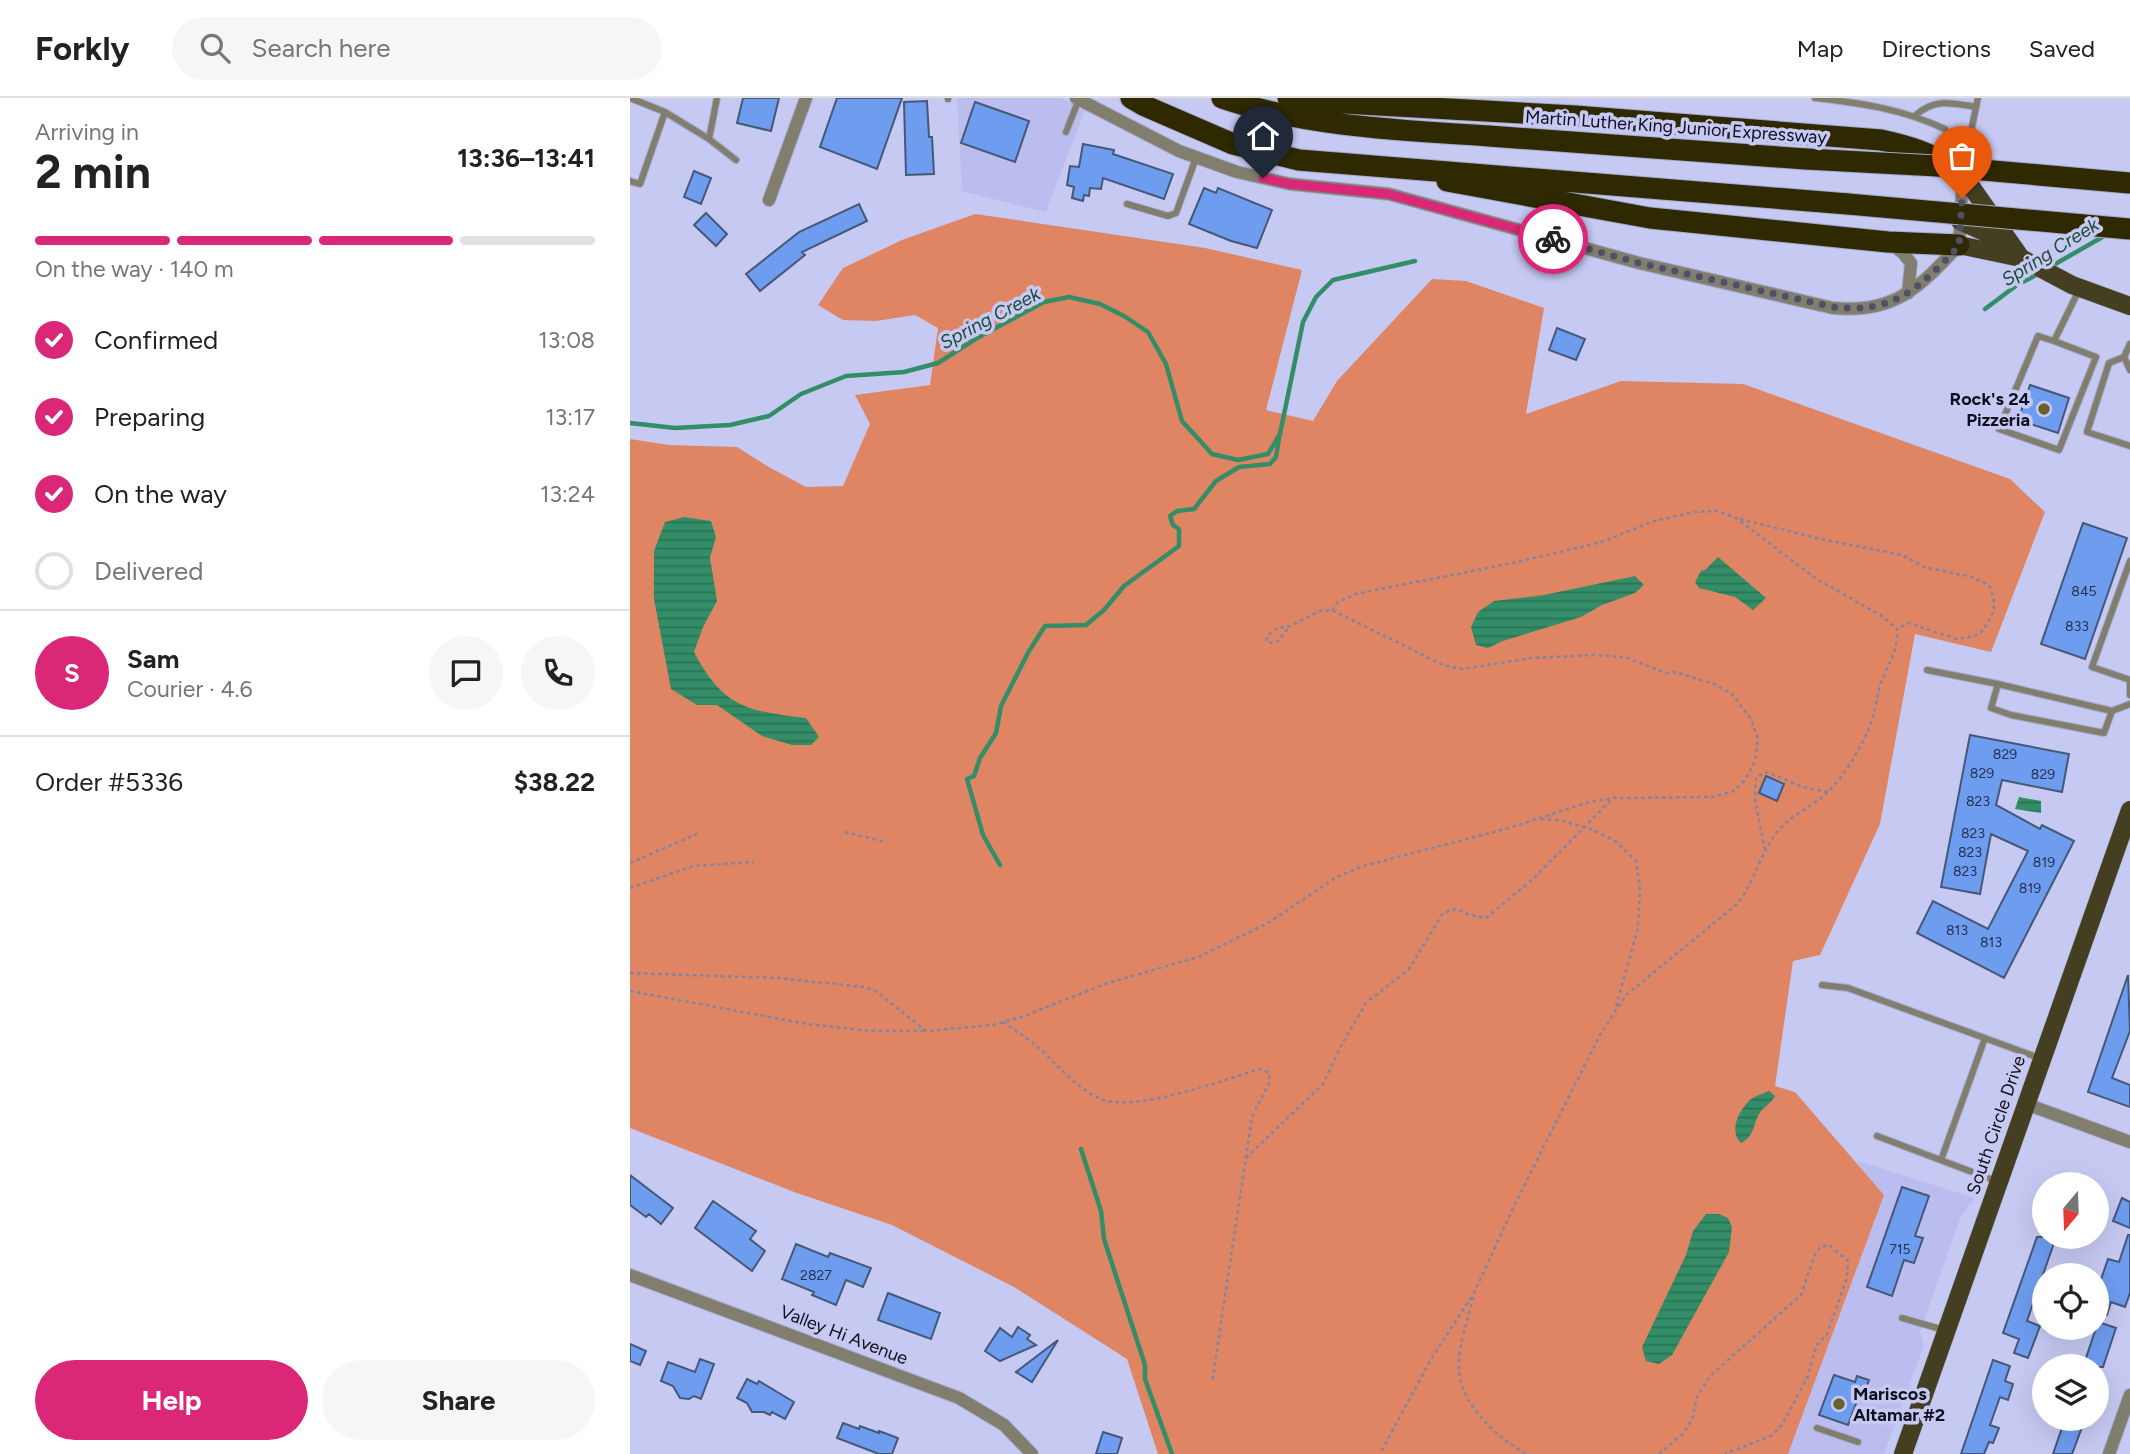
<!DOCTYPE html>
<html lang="en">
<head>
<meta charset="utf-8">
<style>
	:root { --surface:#fff; --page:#f6f6f6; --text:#222; --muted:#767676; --line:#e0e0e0; --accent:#db2777 }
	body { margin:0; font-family:Figtree,sans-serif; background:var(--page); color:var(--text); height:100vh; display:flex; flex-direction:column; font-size:26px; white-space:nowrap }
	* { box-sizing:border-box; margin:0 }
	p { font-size:23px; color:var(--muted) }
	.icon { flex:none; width:38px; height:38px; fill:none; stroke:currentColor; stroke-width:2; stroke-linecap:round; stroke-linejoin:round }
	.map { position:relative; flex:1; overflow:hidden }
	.details { display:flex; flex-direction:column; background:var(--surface); width:630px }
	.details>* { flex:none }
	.needle { width:46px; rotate:199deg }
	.tools { position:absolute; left:1402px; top:1074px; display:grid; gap:14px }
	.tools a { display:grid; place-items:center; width:77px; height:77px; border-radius:50%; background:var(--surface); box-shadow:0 7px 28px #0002; font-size:35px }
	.pin { position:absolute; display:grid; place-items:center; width:60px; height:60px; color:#fff; margin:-72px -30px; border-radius:50% 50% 50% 0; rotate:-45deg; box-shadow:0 0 7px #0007 }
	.pin .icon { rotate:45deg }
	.courier { position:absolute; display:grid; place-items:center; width:70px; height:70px; margin:-35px; border:5px solid #db2777; border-radius:50%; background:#fff; color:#222; box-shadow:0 2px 9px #0007 }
	.head em { font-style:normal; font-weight:700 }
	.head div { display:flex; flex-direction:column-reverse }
	.head { display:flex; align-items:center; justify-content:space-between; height:119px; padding:0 35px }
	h1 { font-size:46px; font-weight:700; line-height:52px }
	.bar { display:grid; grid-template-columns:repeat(4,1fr); gap:10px 7px; align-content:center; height:84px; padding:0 35px }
	.bar i { height:9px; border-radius:5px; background:var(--line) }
	.bar .on { background:var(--accent) }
	.bar p { grid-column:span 4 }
	.line { display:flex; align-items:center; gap:18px; padding:0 35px; border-top:2px solid var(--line) }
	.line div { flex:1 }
	.round { display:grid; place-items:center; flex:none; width:74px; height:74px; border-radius:37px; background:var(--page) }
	ol { padding:0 35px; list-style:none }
	li { display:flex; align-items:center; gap:21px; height:77px }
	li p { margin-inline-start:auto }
	li .icon { padding:7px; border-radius:50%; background:var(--accent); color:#fff; stroke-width:4 }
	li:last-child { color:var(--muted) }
	li i { width:38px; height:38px; border:4px solid var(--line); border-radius:50% }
	.primary-button { display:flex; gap:14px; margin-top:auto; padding:14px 35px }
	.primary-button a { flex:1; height:80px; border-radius:42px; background:var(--accent); color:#fff; font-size:28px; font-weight:700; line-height:80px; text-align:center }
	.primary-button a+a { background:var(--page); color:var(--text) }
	header { display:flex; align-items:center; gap:42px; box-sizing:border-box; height:98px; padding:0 35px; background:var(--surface); border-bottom:2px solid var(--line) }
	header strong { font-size:33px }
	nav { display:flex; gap:38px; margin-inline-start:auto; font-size:24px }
	.search { width:490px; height:63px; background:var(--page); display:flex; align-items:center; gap:18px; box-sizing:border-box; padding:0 24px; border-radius:38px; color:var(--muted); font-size:26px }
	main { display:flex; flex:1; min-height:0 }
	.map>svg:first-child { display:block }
</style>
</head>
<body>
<header>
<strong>Forkly</strong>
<div class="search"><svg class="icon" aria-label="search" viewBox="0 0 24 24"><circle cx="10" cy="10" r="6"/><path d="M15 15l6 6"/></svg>Search here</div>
<nav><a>Map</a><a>Directions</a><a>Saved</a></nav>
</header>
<main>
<section class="details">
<div class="head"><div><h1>2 min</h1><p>Arriving in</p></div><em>13:36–13:41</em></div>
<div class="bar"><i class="on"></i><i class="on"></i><i class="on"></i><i></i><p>On the way · 140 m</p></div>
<ol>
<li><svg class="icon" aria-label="check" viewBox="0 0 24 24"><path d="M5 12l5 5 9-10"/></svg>Confirmed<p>13:08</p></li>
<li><svg class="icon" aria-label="check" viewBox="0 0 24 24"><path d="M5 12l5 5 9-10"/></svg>Preparing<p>13:17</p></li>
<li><svg class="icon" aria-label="check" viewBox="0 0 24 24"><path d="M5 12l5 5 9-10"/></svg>On the way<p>13:24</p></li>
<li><i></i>Delivered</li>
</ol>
<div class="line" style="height:126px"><b class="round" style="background:var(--accent);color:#fff">S</b><div><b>Sam</b><p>Courier · 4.6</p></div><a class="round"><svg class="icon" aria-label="chat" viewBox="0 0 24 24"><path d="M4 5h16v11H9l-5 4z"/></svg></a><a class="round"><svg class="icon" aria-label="phone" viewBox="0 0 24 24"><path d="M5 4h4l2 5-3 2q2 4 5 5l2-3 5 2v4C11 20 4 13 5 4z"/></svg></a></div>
<div class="line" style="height:91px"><div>Order #5336</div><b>$38.22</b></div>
<div class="primary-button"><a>Help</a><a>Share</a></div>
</section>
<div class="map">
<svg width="1500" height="1356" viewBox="0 0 1500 1356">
	<defs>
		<pattern id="water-rules" width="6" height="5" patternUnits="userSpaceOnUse" patternTransform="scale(1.75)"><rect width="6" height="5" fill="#338e67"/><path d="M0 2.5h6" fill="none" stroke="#2a7254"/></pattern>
	</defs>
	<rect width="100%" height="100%" fill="#c6c9f2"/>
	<path fill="#babded" d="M327,0H430L455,12L416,114L332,93Z
		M1225,1062L1345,1100L1330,1120L1290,1234L1294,1247L1254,1356H1158L1254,1097Z"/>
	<path fill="#df8563" d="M345,116L575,150L672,172L636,312L683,323L707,283L802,181L836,183L914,210L896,316L991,283L1113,286L1380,381L1415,414L1361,554L1285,536L1250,726L1190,857L1163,863L1145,988L1165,994L1254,1097L1158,1356H528L497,1261L384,1189L262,1127L167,1095L0,1030V341L39,347L107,349L137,368L176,389L213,388L240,326L225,297L300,287L308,230L285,217L246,223L213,222L188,207L213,170L272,142Z"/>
	<path fill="url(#water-rules)" d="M54,419L81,423L86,439L80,460L87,503L73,529L64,554C93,610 118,613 176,620L189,639L181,647H162L132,638L87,607H67L41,591L24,501V453L35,424Z
		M1088,459L1136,500L1123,512L1105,499L1069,490L1065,484L1071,473L1075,472Z
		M1005,478L1014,487L1005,495L972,507L951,519L873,543L858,550L846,547L841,529L848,514L864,503L914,497Z
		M1389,699L1411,703V715L1385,711Z
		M1139,993L1145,998C1141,1006 1133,1009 1129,1016C1123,1027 1124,1039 1111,1045C1099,1034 1108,1014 1118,1004C1123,998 1132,996 1139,993Z
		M1076,1116H1089L1098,1120L1102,1129L1099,1154L1042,1257L1029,1266L1016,1263L1012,1249L1056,1157L1063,1133Z"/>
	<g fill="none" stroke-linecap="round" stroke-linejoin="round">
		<path stroke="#338e67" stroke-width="4.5" d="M1420,169L1476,137
			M1355,211L1387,187L1410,175
			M0,325L45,330L100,327L139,318L171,296L216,278L274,274L308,265L347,240L414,204L439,199L470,206L494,218L518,234L536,266L552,323L582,356L608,362L638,356L650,336L673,224L686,199L703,182L785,163
			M370,767L353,737L337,681L344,678L350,660L366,635L371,608L399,553L415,528L456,527L474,512L494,488L549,448V431L543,427L540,418L547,413L564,411L586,383L609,369L640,366L646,359L649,340
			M451,1051L471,1113L474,1141L515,1267V1281L542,1356"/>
	</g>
	<path fill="#6e9cef" stroke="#455877" stroke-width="2" d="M113,0H149L141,33L107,25Z
		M207,0H272L247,71L190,49Z
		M297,3L299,39H302L304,76L276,77L274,4Z
		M345,4L399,23L385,64L331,45Z
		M453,46L484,52L483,56L543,76L534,101L473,80L471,91L460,90L459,98L454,97L453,103L442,100L444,89L437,87L440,68L449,69Z
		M64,73L81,80L71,106L54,99Z
		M574,90L586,95L588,90L642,112L627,150L601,143L559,126Z
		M229,106L237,123L172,154L175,157L130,193L116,176L169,134Z
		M76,115L97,136L86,148L64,127Z
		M927,230L955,241L946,262L919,252Z
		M1400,287L1439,300L1428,335L1388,322Z
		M1453,425L1497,440L1455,561L1411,546Z
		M1340,637L1439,656L1432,694L1372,682L1366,707L1410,731L1412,727L1444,743L1374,880L1287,835L1303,803L1358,831L1398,753L1361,736L1350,796L1311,789Z
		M1136,678L1154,686L1147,703L1129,695Z
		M1498,877L1500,933L1482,980L1500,987V1009L1458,994Z
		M0,1077L43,1110L31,1126L19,1116L16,1119L0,1107Z
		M1272,1089L1299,1098L1285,1138L1293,1140L1284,1165L1274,1162L1262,1198L1237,1189Z
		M1492,1100L1500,1104V1130L1483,1123Z
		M83,1103L126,1133L120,1141L135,1153L122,1173L65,1130Z
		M1498,1137H1500V1195L1495,1209L1481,1204L1477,1217L1466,1213V1196L1478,1161L1489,1164Z
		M1407,1139H1426L1397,1223L1410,1228L1398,1260L1384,1255L1389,1241L1373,1235Z
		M166,1146L198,1159L200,1155L241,1170L233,1189L216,1182L206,1207L182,1197L184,1194L152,1181Z
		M258,1195L310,1215L301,1241L248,1222Z
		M1468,1224L1486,1230L1473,1269H1453Z
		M388,1229L400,1237L397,1241L406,1247L370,1263L355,1253L370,1230L382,1239Z
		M428,1242L402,1284L386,1274Z
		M0,1246L16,1253L10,1267L0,1263Z
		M70,1261L84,1266L71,1301L64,1298L59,1301L50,1300L43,1288L31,1283L38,1264L65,1274Z
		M1363,1262L1380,1268L1375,1283L1383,1286L1378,1302L1370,1299L1360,1327L1369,1330L1363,1345L1359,1344L1354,1356H1331Z
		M1204,1277L1225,1284L1227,1278L1239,1282L1234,1295H1230L1218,1327L1189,1317Z
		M117,1281L127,1286L129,1283L164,1304L155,1321L142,1314L140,1317L134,1314H122L117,1305L107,1300Z
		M1435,1321H1455L1442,1356H1423Z
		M213,1325L229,1331L230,1328L249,1335V1333L268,1340L262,1356H249L207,1340Z
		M473,1334L492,1340L487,1356H466Z"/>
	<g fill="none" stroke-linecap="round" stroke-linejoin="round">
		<g stroke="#a5a8cc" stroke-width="8">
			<path id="lane" d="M0,0L35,14L10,86L0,83
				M87,0L79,41L106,62
				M318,0V1
				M1185,0C1232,5 1272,11 1315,31
				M35,14L79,41
				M1286,17C1305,0 1323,5 1346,9
				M436,34L449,1
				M1334,67L1348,0
				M497,106L538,118L546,115L566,60
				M1424,243L1466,259L1429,352L1369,331L1408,238L1424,243L1449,192
				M1500,246L1494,259L1500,272
				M1494,259L1479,265L1457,334L1500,348
				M1500,463L1462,569L1500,582V597
				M1297,572L1368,586L1482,613
				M1368,586L1361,610L1381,617L1474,635L1482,613L1500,606
				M1192,887L1218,890L1412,961
				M1247,1038L1366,1083
				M1311,1062L1355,940
				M1272,1220L1314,1232
				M1187,1330L1228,1344"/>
		</g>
		<g stroke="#a5a8cc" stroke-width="14">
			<path id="street" d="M446,0L549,53L607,74L660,86L759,96L1009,165L1203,210C1265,216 1290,189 1329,147L1333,77
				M139,102L176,0
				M1260,145L1273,155L1281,165L1278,195
				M1396,1006L1500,1044
				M0,1177L329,1300L374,1327L402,1356
				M1479,1356L1500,1297"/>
		</g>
		<g stroke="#a5a8cc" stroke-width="19">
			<path id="primary" d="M1333,77L1391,160
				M1330,123L1381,146
				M1329,147L1391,160L1442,187L1500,208
				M1273,1356L1500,712"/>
		</g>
		<g stroke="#a5a8cc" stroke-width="23">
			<path id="highway" d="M501,0L513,7L603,46L669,62L1218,106
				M592,0C678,29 770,32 859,38C965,46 1071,53 1176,61
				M658,0L695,4L945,18L1251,42C1279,48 1303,55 1327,73
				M817,83L1020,120L1258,144L1329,147"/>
		</g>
		<path stroke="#8284a3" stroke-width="2.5" stroke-dasharray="3.5 3.5" stroke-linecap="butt" d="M1110,421L1191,441L1272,457L1294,469L1342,479L1359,487C1369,510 1363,518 1349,537L1327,541L1278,525L1267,531
			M702,512L708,504L725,496L883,465L972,444L1021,424L1064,414L1087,413L1106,420L1185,480L1252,518L1267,531C1267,556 1261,560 1252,582C1247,595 1246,611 1241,624C1233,648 1216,675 1199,693C1184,708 1162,716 1148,733C1129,755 1125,786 1105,808L996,897L970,937L886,1104L844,1195L801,1261L750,1356
			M911,721L929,722L963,732L985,743L1006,763L1010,790L1008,830L985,912
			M215,734L256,744
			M1135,752L1125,702L1126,679L1138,674L1172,689L1198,694
			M0,765L69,735
			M0,790L63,768L124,764
			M0,875L148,880L234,889L247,894L296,933L363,927L394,918L475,886L568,859L638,825L705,780L733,768L879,730L959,704L983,700L1083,699L1104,693L1115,682L1125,663L1128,641L1121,621L1102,596L1084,586L1045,574L1036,575L995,559L964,557L902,560L832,571L813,567L702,512L690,513L660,528L648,530L638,537L636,543L641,545L648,543L660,528
			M0,893L177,926L242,933H296
			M373,924C383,931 394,938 404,946C426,964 444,989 471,1001C503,1015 595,982 629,971L638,974L640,983L622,1019L582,1285
			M616,1060L693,986L713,944L736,905L779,871L813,815L826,811L840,817L856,820L903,781L981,702
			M843,1199C839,1219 830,1242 829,1263C826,1303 864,1337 896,1356
			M1029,1356L1054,1335L1063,1319L1066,1301L1080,1278L1171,1197L1185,1156L1191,1148H1200L1218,1163L1217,1180L1197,1236L1186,1248L1178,1278L1153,1325L1143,1337L1095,1356"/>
		<use href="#lane" stroke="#817e6d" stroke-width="6"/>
		<use href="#street" stroke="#817e6d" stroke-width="12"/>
		<use href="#primary" stroke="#433f20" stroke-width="18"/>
		<use href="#highway" stroke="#2f2901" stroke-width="21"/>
		<g stroke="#a5a8cc" stroke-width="23" stroke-linecap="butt">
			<path id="highway-bridge" d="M1176,61L1307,68L1500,85
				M1218,106L1500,131"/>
		</g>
		<use href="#highway-bridge" stroke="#2f2901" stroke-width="21"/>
	</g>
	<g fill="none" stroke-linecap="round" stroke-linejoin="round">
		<path stroke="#4f5068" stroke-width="7" stroke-dasharray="0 12.6" d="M923,141L1009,165L1203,209C1265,216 1289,190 1329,148L1332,100"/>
		<path stroke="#db2777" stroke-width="9" d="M633,80L660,86L758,96L923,141"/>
	</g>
	<g fill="#69622f" stroke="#c6c9f2" stroke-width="2.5">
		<circle cx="1414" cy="311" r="7"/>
		<circle cx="1209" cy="1306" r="7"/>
	</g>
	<g text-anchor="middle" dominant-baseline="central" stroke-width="7" stroke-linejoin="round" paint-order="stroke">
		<g font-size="14" fill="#273252">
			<text x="1454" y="493">845</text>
			<text x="1447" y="528">833</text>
			<text x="1375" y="656">829</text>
			<text x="1352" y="675">829</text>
			<text x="1413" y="676">829</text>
			<text x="1348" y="703">823</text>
			<text x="1343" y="735">823</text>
			<text x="1340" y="754">823</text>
			<text x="1414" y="764">819</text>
			<text x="1335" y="773">823</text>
			<text x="1400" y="790">819</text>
			<text x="1327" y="832">813</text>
			<text x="1361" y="844">813</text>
			<text x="1270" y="1151">715</text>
			<text x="186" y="1177">2827</text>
		</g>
		<g font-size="18" fill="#0f0f1d" stroke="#c6c9f2">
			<text transform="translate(1046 29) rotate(4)">Martin Luther King Junior Expressway</text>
			<text transform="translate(1366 1027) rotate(-71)">South Circle Drive</text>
			<text transform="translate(214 1237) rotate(21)">Valley Hi Avenue</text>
		</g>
		<g font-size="18" font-weight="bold" fill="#0f0f1d" stroke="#c6c9f2" text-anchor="end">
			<text x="1400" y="301">Rock's 24<tspan x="1400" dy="21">Pizzeria</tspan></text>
			<text x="1223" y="1296" text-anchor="start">Mariscos<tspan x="1223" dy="21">Altamar #2</tspan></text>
		</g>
		<g font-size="19" font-style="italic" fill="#1c4c36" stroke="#c6c9f2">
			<text transform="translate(1420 154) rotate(-32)">Spring Creek</text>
			<text transform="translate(360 220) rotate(-28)">Spring Creek</text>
		</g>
	</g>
</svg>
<div class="tools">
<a><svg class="needle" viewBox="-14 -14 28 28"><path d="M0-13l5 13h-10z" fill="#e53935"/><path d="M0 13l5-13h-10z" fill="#767676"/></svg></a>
<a><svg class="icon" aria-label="locate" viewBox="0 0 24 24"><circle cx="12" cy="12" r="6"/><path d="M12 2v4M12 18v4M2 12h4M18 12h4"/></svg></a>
<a><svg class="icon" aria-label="layers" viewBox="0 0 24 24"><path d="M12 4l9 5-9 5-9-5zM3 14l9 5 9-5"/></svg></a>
</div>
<div class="pin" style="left:1332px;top:100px;background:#ea580c"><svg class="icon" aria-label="bag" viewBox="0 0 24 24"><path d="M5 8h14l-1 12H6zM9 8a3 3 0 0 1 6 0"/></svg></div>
<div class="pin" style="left:633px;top:80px;background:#1f2937"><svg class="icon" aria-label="home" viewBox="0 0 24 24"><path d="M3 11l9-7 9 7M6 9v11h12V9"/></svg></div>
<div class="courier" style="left:923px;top:141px"><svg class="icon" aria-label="bike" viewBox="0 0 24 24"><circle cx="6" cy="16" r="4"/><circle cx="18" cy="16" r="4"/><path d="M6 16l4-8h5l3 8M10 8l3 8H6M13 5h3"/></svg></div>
</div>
</main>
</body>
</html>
